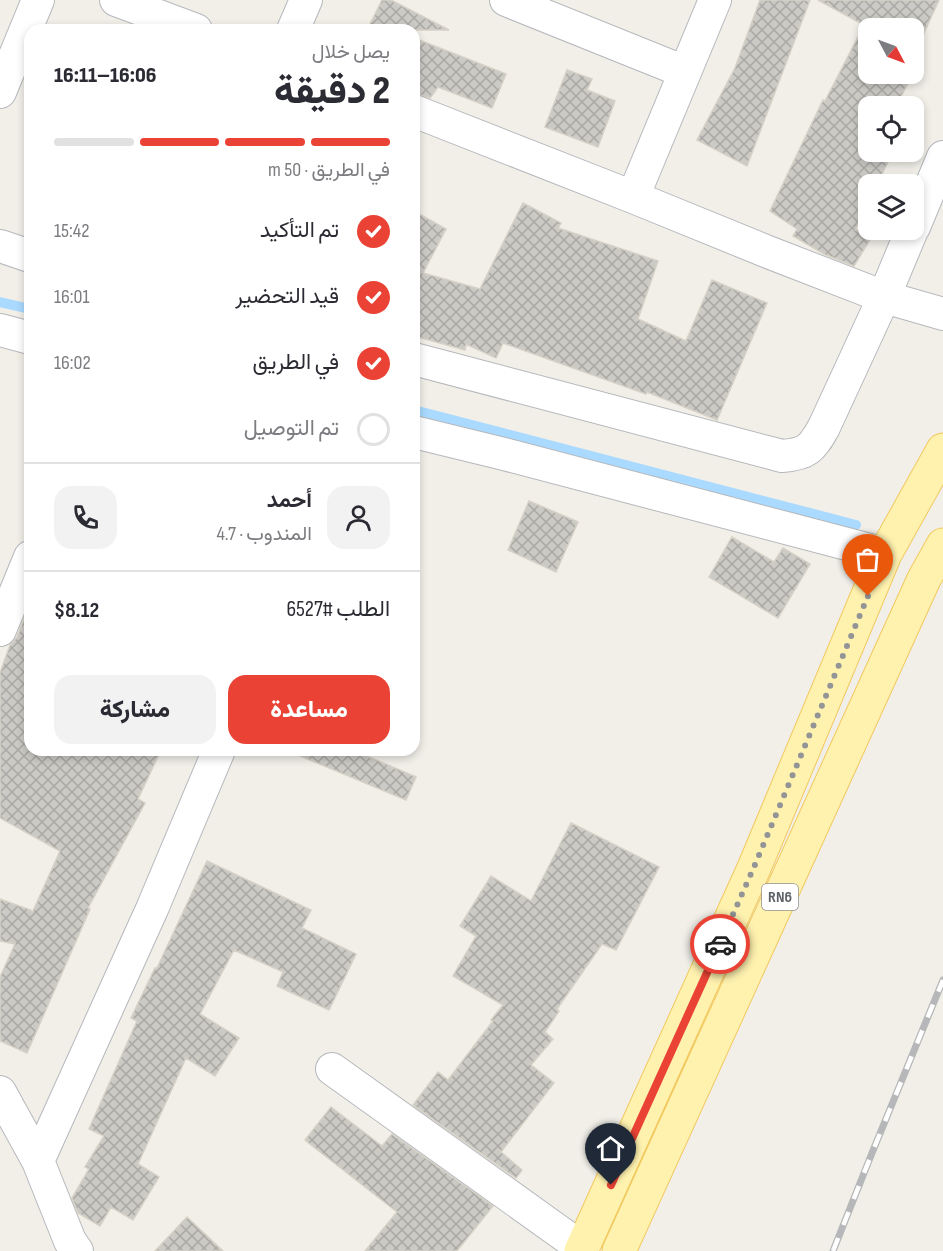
<!DOCTYPE html>
<html lang="ar">
<head>
<meta charset="utf-8">
<style>
	:root { --surface:#fff; --page:#f2f2f3; --text:#2b2b33; --muted:#7c7c81; --line:#e1e1e2; --accent:#ea4335 }
	body { margin:0; font-family:"Sofia Sans Condensed",Vazirmatn,sans-serif; background:var(--page); color:var(--text); direction:rtl; height:100vh; display:flex; flex-direction:column; font-size:22px; white-space:nowrap }
	* { box-sizing:border-box; margin:0 }
	p { font-size:20px; color:var(--muted) }
	.icon { flex:none; width:33px; height:33px; fill:none; stroke:currentColor; stroke-width:2; stroke-linecap:round; stroke-linejoin:round }
	.map { position:relative; flex:1; overflow:hidden; direction:ltr }
	.sheet { position:absolute; left:24px; top:24px; width:396px; height:732px; display:flex; flex-direction:column; background:var(--surface); border-radius:18px; box-shadow:0 3px 9px #0003; direction:rtl }
	.sheet>* { flex:none }
	.needle { width:39px; rotate:131deg }
	.controls { position:absolute; left:858px; top:18px; display:grid; gap:12px }
	.controls a { display:grid; place-items:center; width:66px; height:66px; border-radius:12px; background:var(--surface); box-shadow:0 3px 9px #0003; font-size:30px }
	.pin { position:absolute; display:grid; place-items:center; width:51px; height:51px; color:#fff; margin:-62px -26px; border-radius:50% 50% 50% 0; rotate:-45deg; box-shadow:0 0 6px #0007 }
	.pin .icon { rotate:45deg }
	.courier { position:absolute; display:grid; place-items:center; width:60px; height:60px; margin:-30px; border:4px solid #ea4335; border-radius:50%; background:#fff; color:#222; box-shadow:0 2px 8px #0007 }
	.overview em { font-style:normal; font-weight:800 }
	.overview div { display:flex; flex-direction:column-reverse }
	.overview { display:flex; align-items:center; justify-content:space-between; height:102px; padding:0 30px }
	h1 { font-size:39px; font-weight:800; line-height:45px }
	.bar { display:grid; grid-template-columns:repeat(4,1fr); gap:9px 6px; align-content:center; height:72px; padding:0 30px }
	.bar i { height:8px; border-radius:4px; background:var(--line) }
	.bar .current { background:var(--accent) }
	.bar p { grid-column:span 4 }
	.line { display:flex; align-items:center; gap:15px; padding:0 30px; border-top:2px solid var(--line) }
	.line div { flex:1 }
	.round { display:grid; place-items:center; flex:none; width:63px; height:63px; border-radius:18px; background:var(--page) }
	ol { padding:0 30px; list-style:none }
	li { display:flex; align-items:center; gap:18px; height:66px }
	li p { margin-inline-start:auto }
	li .icon { padding:6px; border-radius:50%; background:var(--accent); color:#fff; stroke-width:4 }
	li:last-child { color:var(--muted) }
	li i { width:33px; height:33px; border:3px solid var(--line); border-radius:50% }
	.button { display:flex; gap:12px; margin-top:auto; padding:12px 30px }
	.button a { flex:1; height:69px; border-radius:18px; background:var(--accent); color:#fff; font-size:24px; font-weight:800; line-height:69px; text-align:center }
	.button a+a { background:var(--page); color:var(--text) }
	.map>svg:first-child { display:block }
</style>
</head>
<body>
<div class="map">
<svg width="943" height="1251" viewBox="0 0 943 1251">
	<defs>
		<pattern id="building-cross-hatch" width="8" height="8" patternUnits="userSpaceOnUse" patternTransform="scale(1.5)"><rect width="8" height="8" fill="#cccac5"/><path d="M0 0l8 8M0 8l8-8" fill="none" stroke="#a9a8a4"/></pattern>
	</defs>
	<rect width="100%" height="100%" fill="#f1efe8"/>
	<g fill="none" stroke-linecap="round" stroke-linejoin="round">
		<path stroke="#aadaff" stroke-width="10" d="M0,302L30,309
			M414,410L856,525"/>
	</g>
	<path fill="url(#building-cross-hatch)" stroke="#d6d1c6" stroke-width="1.5" d="M382,0H391L449,30H367Z
		M760,0H810L747,166L697,140L735,68Z
		M818,0H939L914,55V28H868V74H913L896,106H868V152H893L877,184H868V202L855,230H876L854,266L824,254L793,236L797,229L770,211L823,100L825,101L864,25Z
		M414,38L506,74L492,108L438,87L430,98L414,93Z
		M567,70L592,79L587,90L615,101L598,147L545,127Z
		M523,203L561,223L558,228L658,261L638,319L686,341L712,280L767,303L717,420L647,392L646,394L503,343L496,358L466,344L465,350L414,336V211L446,229L423,273L480,289Z
		M529,501L578,522L556,572L508,550Z
		M732,537L774,562L783,548L810,564L778,618L709,577Z
		M30,604V750H161L138,799L145,803L88,908L90,909L27,1053L0,1041V977L15,944L0,941V899L33,911L60,851L0,818V673L10,645L17,637Z
		M286,750H353L416,777L406,800Z
		M571,823L659,867L616,950L602,944L557,1009L559,1011L545,1032L553,1039L531,1065L554,1083L501,1152L522,1170L516,1178L413,1105L438,1072L448,1080L493,1021L491,1020L503,1005L453,976L476,936L460,926L491,876L531,901Z
		M207,861L311,910L302,928L356,954L329,1010L277,986L283,972L234,950L200,1014L239,1038L215,1076L186,1058L138,1164L159,1177L133,1220L111,1207L100,1226L78,1213L72,1198L89,1169L85,1167L104,1136L89,1129L137,1021L131,1018L155,968H157Z
		M331,1107L382,1146L392,1134L493,1206L457,1251H365L397,1212L305,1140Z
		M187,1217L223,1251H155Z"/>
	<g fill="none" stroke-linecap="round" stroke-linejoin="round">
		<g stroke="#b5b8bc" stroke-width="34">
			<path id="minor" d="M116,0L196,30
				M506,0L685,72
				M293,30L306,0
				M0,92L38,0
				M414,111L633,197L768,252L884,297L943,314
				M633,197L715,0
				M914,227L943,157
				M0,246L30,256
				M0,330L30,338
				M414,359L782,456C807,454 812,449 824,427L884,297L912,230
				M414,432L504,454L885,554
				M0,630L30,557
				M332,1069L582,1248
				M0,1092L38,1161L70,1241L77,1251
				M38,1161L152,909L219,750"/>
		</g>
		<g stroke="#f2c960" stroke-width="35">
			<path id="primary" d="M581,1251L754,868L885,554L943,450
				M619,1251L924,579L943,545"/>
		</g>
		<use href="#minor" stroke="#fff" stroke-width="32"/>
		<use href="#primary" stroke="#fff2af" stroke-width="33"/>
		<g stroke="#b6b7b8" stroke-width="7">
			<path id="rail" d="M833,1251L872,1153L943,980"/>
		</g>
		<use href="#rail" stroke="#fff" stroke-width="4.5" stroke-dasharray="14" stroke-linecap="butt"/>
	</g>
	<g fill="none" stroke-linecap="round" stroke-linejoin="round">
		<path stroke="#929495" stroke-width="6" stroke-dasharray="0 10.8" d="M720,944L754,867L868,596"/>
		<path stroke="#ea4335" stroke-width="8" d="M611,1185L720,944"/>
	</g>
	<g text-anchor="middle" dominant-baseline="central" stroke-width="6" stroke-linejoin="round" paint-order="stroke">
		<rect fill="#fff" stroke="#8f9295" stroke-width="1.5" x="762" y="884" width="36" height="26" rx="4.5"/>
		<g font-size="16" font-weight="bold" fill="#5f6368">
			<text x="780" y="897">RN6</text>
		</g>
	</g>
</svg>
<div class="controls">
<a><svg class="needle" viewBox="-14 -14 28 28"><path d="M0-13l5 13h-10z" fill="#e53935"/><path d="M0 13l5-13h-10z" fill="#7c7c81"/></svg></a>
<a><svg class="icon" aria-label="locate" viewBox="0 0 24 24"><circle cx="12" cy="12" r="6"/><path d="M12 2v4M12 18v4M2 12h4M18 12h4"/></svg></a>
<a><svg class="icon" aria-label="layers" viewBox="0 0 24 24"><path d="M12 4l9 5-9 5-9-5zM3 14l9 5 9-5"/></svg></a>
</div>
<div class="pin" style="left:868px;top:596px;background:#ea580c"><svg class="icon" aria-label="bag" viewBox="0 0 24 24"><path d="M5 8h14l-1 12H6zM9 8a3 3 0 0 1 6 0"/></svg></div>
<div class="pin" style="left:611px;top:1185px;background:#1f2937"><svg class="icon" aria-label="home" viewBox="0 0 24 24"><path d="M3 11l9-7 9 7M6 9v11h12V9"/></svg></div>
<div class="courier" style="left:720px;top:944px"><svg class="icon" aria-label="car" viewBox="0 0 24 24"><path d="M5 17H2v-5l4-1 3-4h7l3 4 3 1v5h-3M9 17h6M6 11h13"/><circle cx="7" cy="17" r="2"/><circle cx="17" cy="17" r="2"/></svg></div>
<section class="sheet">
<div class="overview"><div><h1>2 دقيقة</h1><p>يصل خلال</p></div><em>16:06–16:11</em></div>
<div class="bar"><i class="current"></i><i class="current"></i><i class="current"></i><i></i><p>في الطريق · 50 m</p></div>
<ol>
<li><svg class="icon" aria-label="check" viewBox="0 0 24 24"><path d="M5 12l5 5 9-10"/></svg>تم التأكيد<p>15:42</p></li>
<li><svg class="icon" aria-label="check" viewBox="0 0 24 24"><path d="M5 12l5 5 9-10"/></svg>قيد التحضير<p>16:01</p></li>
<li><svg class="icon" aria-label="check" viewBox="0 0 24 24"><path d="M5 12l5 5 9-10"/></svg>في الطريق<p>16:02</p></li>
<li><i></i>تم التوصيل</li>
</ol>
<div class="line" style="height:108px"><a class="round"><svg class="icon" aria-label="person" viewBox="0 0 24 24"><circle cx="12" cy="8" r="4"/><path d="M4 21q1-7 8-7t8 7"/></svg></a><div><b>أحمد</b><p>المندوب · 4.7</p></div><a class="round"><svg class="icon" aria-label="phone" viewBox="0 0 24 24"><path d="M5 4h4l2 5-3 2q2 4 5 5l2-3 5 2v4C11 20 4 13 5 4z"/></svg></a></div>
<div class="line" style="height:78px"><div>الطلب #6527</div><b>$8.12</b></div>
<div class="button"><a>مساعدة</a><a>مشاركة</a></div>
</section>
</div>
</body>
</html>
